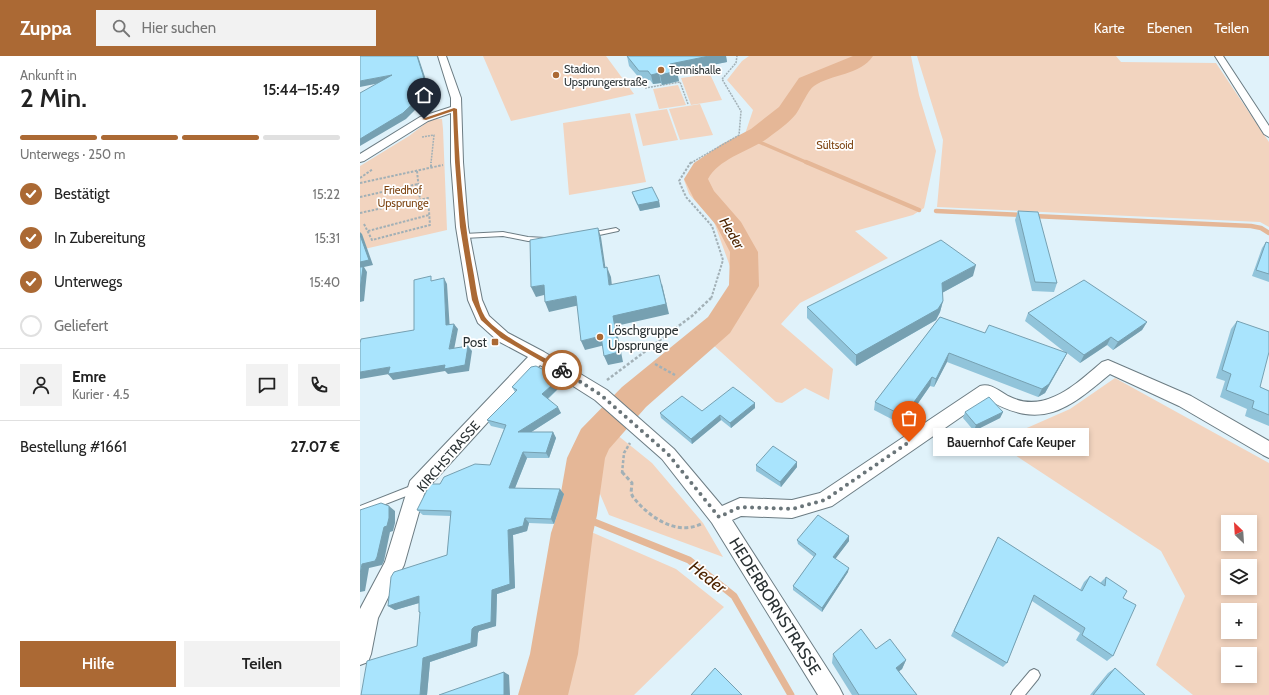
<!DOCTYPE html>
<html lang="de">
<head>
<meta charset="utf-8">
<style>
	:root { --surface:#fff; --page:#f2f2f2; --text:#222; --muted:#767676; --line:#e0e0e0; --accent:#ab6934 }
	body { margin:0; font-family:Cabin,sans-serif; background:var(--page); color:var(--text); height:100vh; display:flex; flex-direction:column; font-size:15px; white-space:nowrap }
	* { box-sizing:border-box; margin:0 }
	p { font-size:13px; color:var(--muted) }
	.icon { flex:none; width:22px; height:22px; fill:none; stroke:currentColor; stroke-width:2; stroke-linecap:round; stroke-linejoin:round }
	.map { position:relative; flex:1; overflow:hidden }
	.sheet { display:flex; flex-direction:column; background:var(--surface); width:360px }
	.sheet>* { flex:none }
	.needle { width:26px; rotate:335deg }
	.controls { position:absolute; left:861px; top:459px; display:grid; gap:8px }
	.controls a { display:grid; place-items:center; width:36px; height:36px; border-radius:0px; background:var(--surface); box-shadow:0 2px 6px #0003; font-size:20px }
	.pin { position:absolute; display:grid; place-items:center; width:34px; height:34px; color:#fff; margin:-41px -17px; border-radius:50% 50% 50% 0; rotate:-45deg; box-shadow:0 0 4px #0007 }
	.pin .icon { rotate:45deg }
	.courier { position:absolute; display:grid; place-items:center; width:40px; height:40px; margin:-20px; border:3px solid #ab6934; border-radius:50%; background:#fff; color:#222; box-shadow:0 1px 5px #0007 }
	.bubble { position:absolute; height:28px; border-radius:0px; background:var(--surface); box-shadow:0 2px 6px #0003; font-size:13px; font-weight:600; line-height:28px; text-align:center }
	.head em { font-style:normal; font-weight:600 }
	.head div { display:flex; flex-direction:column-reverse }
	.head { display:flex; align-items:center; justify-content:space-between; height:68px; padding:0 20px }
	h1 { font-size:26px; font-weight:600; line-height:30px }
	.bar { display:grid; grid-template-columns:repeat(4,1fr); gap:6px 4px; align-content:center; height:48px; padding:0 20px }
	.bar i { height:5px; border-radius:3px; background:var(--line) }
	.bar .active { background:var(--accent) }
	.bar p { grid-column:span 4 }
	.line { display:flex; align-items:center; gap:10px; padding:0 20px; border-top:1px solid var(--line) }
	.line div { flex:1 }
	.round { display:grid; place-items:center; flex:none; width:42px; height:42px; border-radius:0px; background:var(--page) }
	ol { padding:0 20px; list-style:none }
	li { display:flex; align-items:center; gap:12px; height:44px }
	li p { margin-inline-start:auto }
	li .icon { padding:4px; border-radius:50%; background:var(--accent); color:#fff; stroke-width:4 }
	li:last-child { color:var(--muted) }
	li i { width:22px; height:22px; border:2px solid var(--line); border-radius:50% }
	.action { display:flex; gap:8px; margin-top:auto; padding:8px 20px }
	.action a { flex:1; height:46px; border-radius:0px; background:var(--accent); color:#fff; font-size:16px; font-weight:600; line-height:46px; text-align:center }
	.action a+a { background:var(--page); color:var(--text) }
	header { display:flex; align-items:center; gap:24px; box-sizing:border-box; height:56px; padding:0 20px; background:var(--accent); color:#fff }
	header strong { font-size:19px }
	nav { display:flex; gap:22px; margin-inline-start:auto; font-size:14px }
	.search { width:280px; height:36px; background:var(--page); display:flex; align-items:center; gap:10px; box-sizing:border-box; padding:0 14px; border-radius:0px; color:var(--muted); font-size:15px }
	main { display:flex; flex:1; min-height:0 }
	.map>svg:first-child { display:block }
</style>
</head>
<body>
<header>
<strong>Zuppa</strong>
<div class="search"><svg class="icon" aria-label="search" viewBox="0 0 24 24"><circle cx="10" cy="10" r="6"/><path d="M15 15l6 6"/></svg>Hier suchen</div>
<nav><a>Karte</a><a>Ebenen</a><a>Teilen</a></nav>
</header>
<main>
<section class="sheet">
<div class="head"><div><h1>2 Min.</h1><p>Ankunft in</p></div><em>15:44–15:49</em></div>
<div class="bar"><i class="active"></i><i class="active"></i><i class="active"></i><i></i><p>Unterwegs · 250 m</p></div>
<ol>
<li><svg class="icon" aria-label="check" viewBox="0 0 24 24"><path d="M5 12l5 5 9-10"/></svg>Bestätigt<p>15:22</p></li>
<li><svg class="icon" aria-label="check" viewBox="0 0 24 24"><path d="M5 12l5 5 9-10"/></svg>In Zubereitung<p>15:31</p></li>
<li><svg class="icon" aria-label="check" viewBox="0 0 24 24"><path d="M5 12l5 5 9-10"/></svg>Unterwegs<p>15:40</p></li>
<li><i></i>Geliefert</li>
</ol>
<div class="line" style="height:72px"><a class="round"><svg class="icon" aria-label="person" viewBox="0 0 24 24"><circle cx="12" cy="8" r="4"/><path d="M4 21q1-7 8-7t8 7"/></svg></a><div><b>Emre</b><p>Kurier · 4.5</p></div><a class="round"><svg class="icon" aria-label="chat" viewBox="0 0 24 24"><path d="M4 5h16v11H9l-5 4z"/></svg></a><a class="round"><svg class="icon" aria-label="phone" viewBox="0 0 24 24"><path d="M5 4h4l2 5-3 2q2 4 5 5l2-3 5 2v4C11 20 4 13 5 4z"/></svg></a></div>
<div class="line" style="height:52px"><div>Bestellung #1661</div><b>27.07 €</b></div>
<div class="action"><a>Hilfe</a><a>Teilen</a></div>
</section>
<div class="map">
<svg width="909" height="639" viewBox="0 0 909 639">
	<rect width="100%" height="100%" fill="#e0f2fa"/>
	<path fill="#f2d4bf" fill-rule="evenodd" d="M123,0H246L274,38L151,65Z
		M389,0H551L559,39L576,95L564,152L553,159L495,175L528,202L440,247L421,268L473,313L469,344L445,332L422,347L416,346L351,287L370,274L382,255L367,270L348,272L377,230L354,166L329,138L324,124L337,107L385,78L393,54L367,24L382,5Z
		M557,0H756L761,6L856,7L909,86V171L900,166L577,151L583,84Z
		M350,18L362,44L331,49L321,22Z
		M318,29L326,49L299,53L293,33Z
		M340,48L353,79L320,84L309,53Z
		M307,53L318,84L283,90L275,58Z
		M270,57L286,126L209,139L203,67Z
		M75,63H82L83,73L87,174L0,194V110L49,80L70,64Z
		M755,322L909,407V639H833L796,609L825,540L801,495L635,386L710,353ZM868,466H890V488H868ZM868,510H890V532H868ZM868,554H890V576H868ZM868,598H890V620H868Z
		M256,378L292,407L343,467L363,501L249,459L237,431L240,407L245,391Z
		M229,475L316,513L364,551L274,639H193L208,597L220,497Z"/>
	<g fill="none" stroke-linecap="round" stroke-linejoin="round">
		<path stroke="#e5b797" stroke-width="3.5" d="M390,82L448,107"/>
		<path stroke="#e5b797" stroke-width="4.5" d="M446,106L559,154
			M576,155L664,159
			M673,160L891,170L901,172L909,177"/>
		<path stroke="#e5b797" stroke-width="7" d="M217,459L329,504L374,540L431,639"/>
		<path fill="#e5b797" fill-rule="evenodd" d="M493,0H513C501,19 471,18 454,30C448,34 441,51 436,58C429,67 417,75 408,82C390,95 359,102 348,123L354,135L381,166L398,196L399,230L370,277L286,351L249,393L245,402L237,459L233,477L218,598L208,639H158L170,598L191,477L197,459L207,402L221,373L262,331L348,261L369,229L370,196L356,169L334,143L324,123L334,107L362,88L391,73L419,51L439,22Z"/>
		<g stroke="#6c7c83" stroke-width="2">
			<path id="service" d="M256,172L259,174L258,175L230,181L227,179L230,177Z
				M143,176L168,181L185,182L188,184L185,186L168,185L143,180L104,182L101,180L104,178Z
				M56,428L59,429L61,432L59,435L0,458V450Z
				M674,613L678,615L680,619L678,623L665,639H651L653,635L670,615Z"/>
		</g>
		<g stroke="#6c7c83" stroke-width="2">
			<path id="minor" d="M78,0H86L101,42L103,106L108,171L122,244L129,260L148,277L184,296L247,334L314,393L362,450L380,442L432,444L460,437L620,330C631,327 639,335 648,340C685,359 716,328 742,306L748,304L831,340L909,385V402L903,399L819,350L750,318C707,354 681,375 627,343L472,450L432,462L381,460L372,464L479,631L483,639H458L352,467L302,403L235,344L180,309L65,435L44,509L18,562L11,598L8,606L0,609V553L25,506L50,425L168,301L138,285L118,267L108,244L96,171L91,106V57L68,65L4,105L0,106V98L60,61L91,51V42Z
				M855,0H863L909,70V81L904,78Z"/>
		</g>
		<path stroke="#a2b0b6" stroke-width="1.5" stroke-dasharray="2 1" stroke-linecap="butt" d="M285,32L320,26L328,48
			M62,81L74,79L71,107
			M331,107L379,79L381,55L362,23L376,7L377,0"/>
		<path stroke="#a2b0b6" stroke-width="2" stroke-dasharray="2.5 1.5" stroke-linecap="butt" d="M331,106L319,125L326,141L352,170L363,204L351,243
			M71,111V106
			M57,115L60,144
			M0,122L13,113
			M0,127L83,109
			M0,141L58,128
			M0,157L68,142L70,169L12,184L4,168
			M8,175L69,159"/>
		<path stroke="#a2b0b6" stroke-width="2.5" stroke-dasharray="3 2" stroke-linecap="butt" d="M295,308L315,319
			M247,324L332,260L351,242
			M262,417L264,397L270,387"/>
		<path stroke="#a2b0b6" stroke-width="3" stroke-dasharray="4 2.5" stroke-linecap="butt" d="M262,416L272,427L271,437L273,441C289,461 316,480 341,468"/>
		<use href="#service" fill="#fff" fill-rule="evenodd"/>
		<use href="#minor" fill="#fff" fill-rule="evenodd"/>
	</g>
	<path fill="#91c4da" d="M267,0H366L367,6L317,16L319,25L302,29L301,27L293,28L290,24H281L269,10Z
		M272,136L299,145L300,151L280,155L274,142Z
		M658,155L697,227L694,236L672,235L655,164Z
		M906,186L909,187V226L892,220L902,192Z
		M613,220L582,237L583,245L580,256L576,264L496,310L447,262V251Z
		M668,257L787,266L782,274L753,294L747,289L720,307L707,297L703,305L685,337L678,341L587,306L574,331L570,330L543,369L514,354L515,346L580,261L625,277L706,297L665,265Z
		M877,265L900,331L909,335V370L885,360L887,353L860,341L865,325L856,322L871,273Z
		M200,322L203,328L188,343L201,357L171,376H193L196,382L189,402H167L155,432L204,438L194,468L169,467L167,475L153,479L155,532L137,538L136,570L119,575L118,577L117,590L70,606L67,639H1L57,590L60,557L59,556V547L35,554L28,550L87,499L91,460L63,459L57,454L80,428L130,409L144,373L131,370L127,364L155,336L152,331Z
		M395,347V352L371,372L361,364L332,388L301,362L300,357L342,355Z
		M605,356H643L640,362L614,375L603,362Z
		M437,406V411L421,431L396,415V409Z
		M489,480V485L475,503L488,516L462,556L433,534V530L454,501L438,488L437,484Z
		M638,481L720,534L724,526L730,520L740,527L746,521L763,542L753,600L747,605L716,584L720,577L672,545L647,607L643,611L591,580Z
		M516,593L546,604L542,613L539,615L557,639H492L472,607L473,598Z
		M755,612L785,639H730L748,617Z"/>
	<path fill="#76a0b1" d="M57,0H58L66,24L69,40L46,63L0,90V83Z
		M349,0H366L367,6L317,16L319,25L302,29L300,19L310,8Z
		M299,17L301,27L293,28L291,19Z
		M32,19L35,24L0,31V25Z
		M299,145L300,151L280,155L278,149Z
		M238,172L241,181L247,222L244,212Z
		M0,176L2,178L13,209L4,211L7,216L4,245L0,246V248Z
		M616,209L613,220L580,238L582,227Z
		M247,211L251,221L253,239L249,229Z
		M84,222L87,228L90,275L86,269Z
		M302,228L309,258L256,270L263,306L248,309L244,300L253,260Z
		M184,229L188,238L176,241L171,231Z
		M216,240L220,249L189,256L185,246Z
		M583,245L580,256L576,264L496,310V299Z
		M787,266L782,274L753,294L758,286Z
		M94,268L98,273L93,299L89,293Z
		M241,280L245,289L225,294L221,285Z
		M751,281L747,289L720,307L724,299Z
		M108,290L112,295L109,315L88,318L85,315L33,324L28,318Z
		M589,297L587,306L574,331L576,323Z
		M707,297L703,305L685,337L678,341L682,333Z
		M30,311L35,317L0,323V316Z
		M572,321L570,330L543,369L544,360Z
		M200,322L203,328L186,344L182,338Z
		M395,347V352L371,372L370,367Z
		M198,351L201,357L162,382L158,376Z
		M643,356L640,362L614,375L616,369Z
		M360,359L361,364L332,388L331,383Z
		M193,376L196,382L189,402L186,397Z
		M163,396L167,402L153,437L149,432Z
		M437,406V411L421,431L420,426Z
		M200,433L204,438L194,468L191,463Z
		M29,450L35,455V467L33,475L30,476L24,505L22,509L9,512L5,535L0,536V518L2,508L24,471Z
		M165,462L169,467L167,475L153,479L155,532L137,538L136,570L119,575L118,577L117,590L70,606L67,639H60L63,602L112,573L132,534L148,474Z
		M489,480V485L473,506V501Z
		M489,512L488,516L462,556V552Z
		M59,540L66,545L35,554L28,550Z
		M546,604L542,613L533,620L536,612Z
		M144,616L149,619L150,639H144Z"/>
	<path fill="#a9e4fd" stroke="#76a0b1" d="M0,0H57L63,19L66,35L43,57L0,83V37L32,19L0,25Z
		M267,0H349L310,8L317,15L300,19L299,17L291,19L288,15H279Z
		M292,131L299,145L278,149L272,136Z
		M658,155L678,156L697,227L675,226Z
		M238,172L244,212L247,211L249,229L299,219L306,248L253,260L259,296L244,300L241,280L221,285L216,240L185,246L184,229L171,231L170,184Z
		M0,179L9,204L0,206Z
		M581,184L616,209L582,227L583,245L578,253L496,299L447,251Z
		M906,186L909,187V218L896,214Z
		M0,211H3L0,234Z
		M71,220V225L84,222L86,269L94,268L89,293L108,290L105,309L84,313L85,309L28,318L30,311L0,316V287L1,283L54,274V224Z
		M724,224L787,266L758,286L751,281L724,299L668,257Z
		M580,261L625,277L629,269L707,297L689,328L682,333L589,297L576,323L572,321L544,360L515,346Z
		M877,265L909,276V296L900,331L909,335V359L892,352L894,345L866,334L871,318L862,314Z
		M176,310L200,322L182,338L198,351L158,376H193L186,397L163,396L149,432L200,433L191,463L165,462L163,470L148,474L150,528L132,534L131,566L114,571L112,573L111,587L63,602L60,639H1L7,605L57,590L60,556H59V540L28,550L31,521L34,516L87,499L91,455L57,454L70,428H80L84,421L115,408L130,409L146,369L127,364L157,334L152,331L171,311Z
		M373,331L395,347L370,367L360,359L331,383L300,357L322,340L342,355Z
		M629,341L643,356L616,369L605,356Z
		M413,390L437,406L420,426L396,409Z
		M21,447L29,450V462L27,470L24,471L17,501L15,505L2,508L0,518V454Z
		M458,459L489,480L473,501L489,512L462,552L433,530L456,498L437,484Z
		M638,481L722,535L730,520L745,530L746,521L767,535L763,542L776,549L753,600L722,579L725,572L674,539L647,607L594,575Z
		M501,573L516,593L530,583L546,604L536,612L557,639H499L473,598Z
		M355,612L382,639H331Z
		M755,612L785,639H733Z
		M144,616V639H79Z"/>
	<path fill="#ab6934" d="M94,52L97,53C99,107 103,160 113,214C116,229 117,248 125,261C138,279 184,301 204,313V316H200L141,282L121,264L112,244L100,171L95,106L93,55L66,64L62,63Z"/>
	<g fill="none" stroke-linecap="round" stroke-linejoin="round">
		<path stroke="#6a7579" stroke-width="4" stroke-dasharray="0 7.2" d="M202,314L241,339L308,398L359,461L380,451L432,453L465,444L549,386"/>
	</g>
	<g fill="#ab6934" stroke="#fff" stroke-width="1.5">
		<circle cx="301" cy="14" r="4"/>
		<circle cx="196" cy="19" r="4"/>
		<circle cx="240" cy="281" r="4"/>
		<rect x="131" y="282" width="8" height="8" rx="2"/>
	</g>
	<g text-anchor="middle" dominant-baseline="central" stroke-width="3.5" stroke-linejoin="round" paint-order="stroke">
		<g font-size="11" fill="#2b3234" stroke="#fff" text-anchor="start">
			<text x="204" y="13">Stadion<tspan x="204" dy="13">Upsprungerstraße</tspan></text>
			<text x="309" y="14">Tennishalle</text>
		</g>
		<g font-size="11" fill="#7c4310" stroke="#fff">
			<text x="475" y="89">Sültsoid</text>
			<text x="43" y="134">Friedhof<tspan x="43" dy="13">Upsprunge</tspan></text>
		</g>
		<g font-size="13" fill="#2b3234" stroke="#fff" text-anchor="start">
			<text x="248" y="274">Löschgruppe<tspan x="248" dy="15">Upsprunge</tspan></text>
			<text x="127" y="286" text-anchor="end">Post</text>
		</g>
		<g font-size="13" fill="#2b3234" stroke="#fff">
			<text transform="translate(88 400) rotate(-49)">KIRCHSTRASSE</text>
		</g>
		<g font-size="14" font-style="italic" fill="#4e2400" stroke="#fff">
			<text transform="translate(372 177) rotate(59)">Heder</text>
		</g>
		<g font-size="16" fill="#2b3234" stroke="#fff">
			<text transform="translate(415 550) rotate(58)">HEDERBORNSTRASSE</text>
		</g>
		<g font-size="17" font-style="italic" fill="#4e2400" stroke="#fff">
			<text transform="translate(348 521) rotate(38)">Heder</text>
		</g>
	</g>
</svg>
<div class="controls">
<a><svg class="needle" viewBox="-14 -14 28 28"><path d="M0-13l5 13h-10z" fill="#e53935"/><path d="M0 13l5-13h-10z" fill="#767676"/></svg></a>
<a><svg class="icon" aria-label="layers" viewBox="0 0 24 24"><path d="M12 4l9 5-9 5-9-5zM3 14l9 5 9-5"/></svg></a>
<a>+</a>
<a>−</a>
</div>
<div class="pin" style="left:549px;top:386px;background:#ea580c"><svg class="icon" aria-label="bag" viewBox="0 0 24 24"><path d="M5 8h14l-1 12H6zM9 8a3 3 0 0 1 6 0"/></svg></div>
<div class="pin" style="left:64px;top:63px;background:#1f2937"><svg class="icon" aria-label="home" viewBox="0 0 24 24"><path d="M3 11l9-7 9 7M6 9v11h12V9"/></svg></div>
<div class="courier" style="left:202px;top:314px"><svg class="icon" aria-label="bike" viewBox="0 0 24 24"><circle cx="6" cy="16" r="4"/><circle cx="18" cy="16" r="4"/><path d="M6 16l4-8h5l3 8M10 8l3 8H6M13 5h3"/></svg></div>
<div class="bubble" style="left:573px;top:372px;width:156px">Bauernhof Cafe Keuper</div>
</div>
</main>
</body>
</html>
